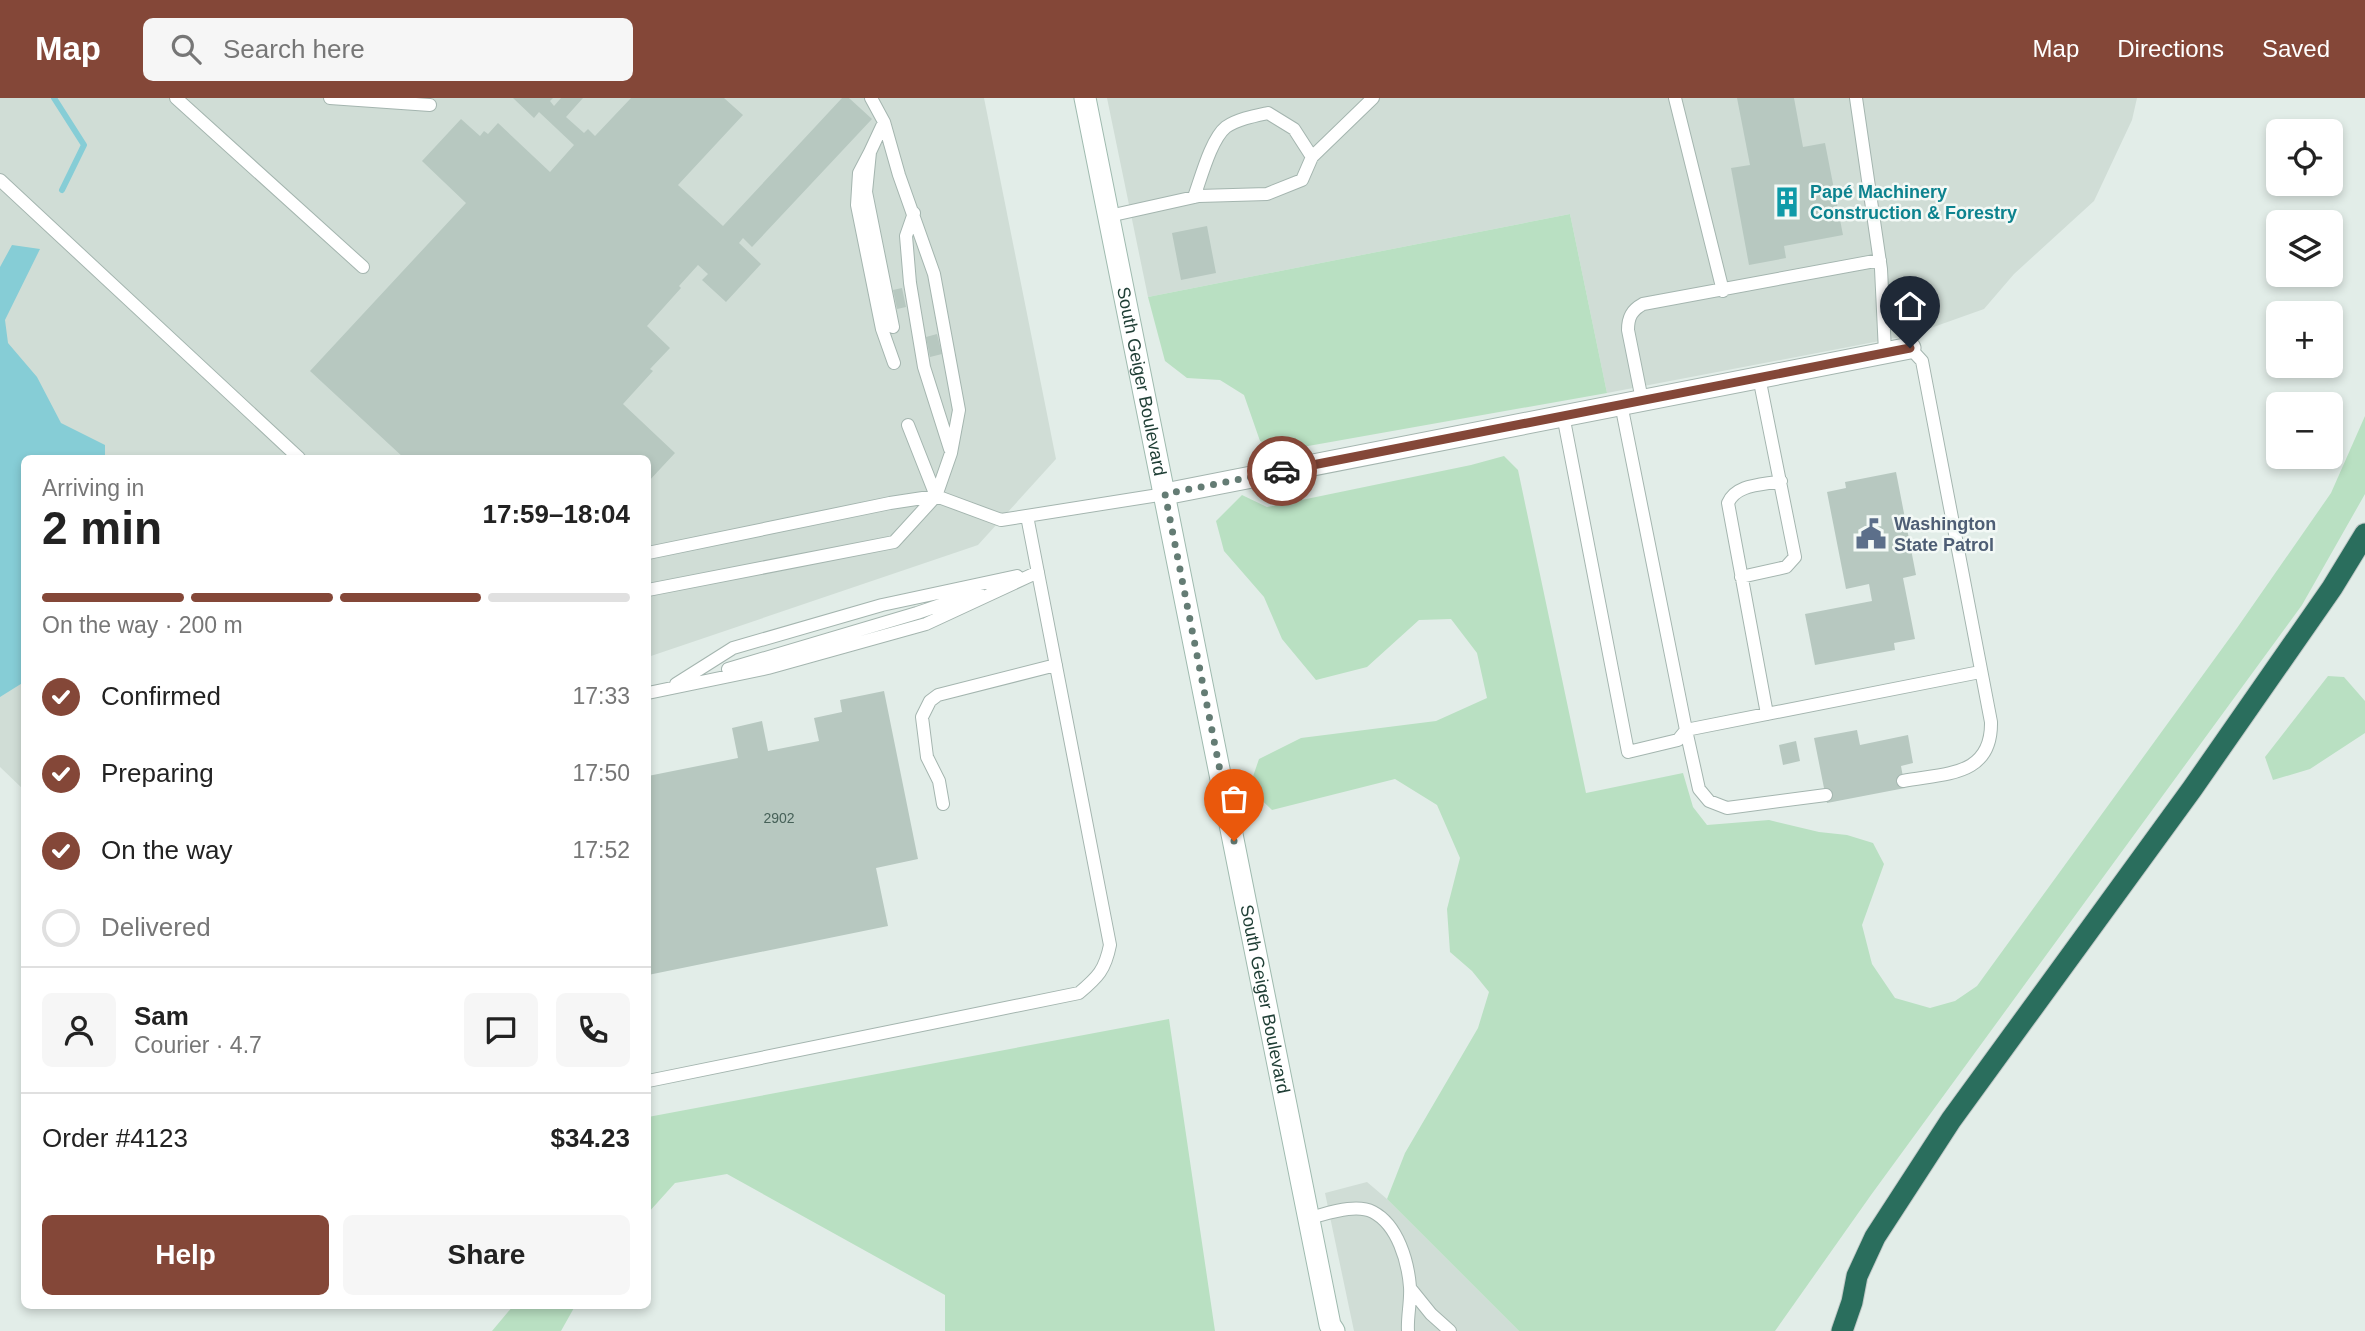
<!DOCTYPE html>
<html lang="en">
<head>
<meta charset="utf-8">
<style>
	:root { --surface:#fff; --page:#f6f6f6; --text:#222; --muted:#767676; --line:#e0e0e0; --accent:#844738 }
	body { margin:0; font-family:Arial,sans-serif; background:var(--page); color:var(--text); height:100vh; display:flex; flex-direction:column; font-size:26px; white-space:nowrap }
	* { box-sizing:border-box; margin:0 }
	p { font-size:23px; color:var(--muted) }
	.icon { flex:none; width:38px; height:38px; fill:none; stroke:currentColor; stroke-width:2; stroke-linecap:round; stroke-linejoin:round }
	.map { position:relative; flex:1; overflow:hidden }
	.sheet { position:absolute; left:21px; top:357px; width:630px; height:854px; display:flex; flex-direction:column; background:var(--surface); border-radius:10px; box-shadow:0 4px 10px #0003 }
	.sheet>* { flex:none }
	.controls { position:absolute; left:2266px; top:21px; display:grid; gap:14px }
	.controls a { display:grid; place-items:center; width:77px; height:77px; border-radius:10px; background:var(--surface); box-shadow:0 4px 10px #0003; font-size:35px }
	.pin { position:absolute; display:grid; place-items:center; width:60px; height:60px; color:#fff; margin:-72px -30px; border-radius:50% 50% 50% 0; rotate:-45deg; box-shadow:0 0 7px #0007 }
	.pin .icon { rotate:45deg }
	.courier { position:absolute; display:grid; place-items:center; width:70px; height:70px; margin:-35px; border:5px solid #844738; border-radius:50%; background:#fff; color:#222; box-shadow:0 2px 9px #0007 }
	.headline em { font-style:normal; font-weight:600 }
	.headline div { display:flex; flex-direction:column-reverse }
	.headline { display:flex; align-items:center; justify-content:space-between; height:119px; padding:0 21px }
	h1 { font-size:46px; font-weight:600; line-height:52px }
	.bar { display:grid; grid-template-columns:repeat(4,1fr); gap:10px 7px; align-content:center; height:84px; padding:0 21px }
	.bar i { height:9px; border-radius:5px; background:var(--line) }
	.bar .current { background:var(--accent) }
	.bar p { grid-column:span 4 }
	.line { display:flex; align-items:center; gap:18px; padding:0 21px; border-top:2px solid var(--line) }
	.line div { flex:1 }
	.round { display:grid; place-items:center; flex:none; width:74px; height:74px; border-radius:10px; background:var(--page) }
	ol { padding:0 21px; list-style:none }
	li { display:flex; align-items:center; gap:21px; height:77px }
	li p { margin-inline-start:auto }
	li .icon { padding:7px; border-radius:50%; background:var(--accent); color:#fff; stroke-width:4 }
	li:last-child { color:var(--muted) }
	li i { width:38px; height:38px; border:4px solid var(--line); border-radius:50% }
	.cta { display:flex; gap:14px; margin-top:auto; padding:14px 21px }
	.cta a { flex:1; height:80px; border-radius:10px; background:var(--accent); color:#fff; font-size:28px; font-weight:600; line-height:80px; text-align:center }
	.cta a+a { background:var(--page); color:var(--text) }
	header { display:flex; align-items:center; gap:42px; box-sizing:border-box; height:98px; padding:0 35px; background:var(--accent); color:#fff }
	header strong { font-size:33px }
	nav { display:flex; gap:38px; margin-inline-start:auto; font-size:24px }
	.search { width:490px; height:63px; background:var(--page); display:flex; align-items:center; gap:18px; box-sizing:border-box; padding:0 24px; border-radius:10px; color:var(--muted); font-size:26px }
	.map>svg:first-child { display:block }
</style>
</head>
<body>
<header>
<strong>Map</strong>
<div class="search"><svg class="icon" aria-label="search" viewBox="0 0 24 24"><circle cx="10" cy="10" r="6"/><path d="M15 15l6 6"/></svg>Search here</div>
<nav><a>Map</a><a>Directions</a><a>Saved</a></nav>
</header>
<div class="map">
<svg width="2365" height="1233" viewBox="0 0 2365 1233">
	<rect width="100%" height="100%" fill="#e2ede8"/>
	<path fill="#d0ddd6" d="M0,0H984L1056,361L978,447L648,559V360H24V692L0,669Z
		M1107,0H2137L2132,22L2094,103L2014,176L1984,211L1911,237L1607,295L1570,116L1148,199Z
		M1367,1084L1387,1101L1519,1233H1354L1325,1095Z"/>
	<path fill="#b9e0c2" d="M1570,116L1607,295L1280,353L1260,343L1244,297L1220,282L1187,280L1165,263L1148,199Z
		M2365,318V396L2302,507L1871,1097L1775,1233H1519L1387,1101L1405,1055L1478,930L1489,894L1472,873L1450,854L1447,811L1460,760L1437,707L1395,681L1272,712L1249,690L1259,661L1301,640L1436,623L1487,600L1477,555L1451,521L1419,522L1367,569L1316,582L1282,541L1264,499L1224,453L1216,423L1242,397L1267,409L1471,367L1504,358L1518,372L1586,695L1683,675L1693,709L1707,727L1769,722L1819,734L1847,737L1873,745L1884,766L1862,827L1872,866L1895,900L1930,910L1955,903L1977,888L2237,530L2331,395Z
		M2328,578L2344,579L2365,603V635L2310,671L2273,682L2265,659Z
		M1169,921L1215,1233H945V1197L727,1076L675,1085L648,1115V1019Z
		M513,1208H575L561,1233H492Z"/>
	<path fill="#86cdd6" d="M12,147L40,151L5,222L8,245L37,279L61,325L105,347V360H24V584L0,599V169Z"/>
	<g fill="none" stroke-linecap="round" stroke-linejoin="round">
		<path stroke="#86cdd6" stroke-width="6" d="M54,0L84,47L62,92"/>
	</g>
	<path fill="#b7c8c0" d="M513,0H553L550,3L554,8L561,0H583L566,19L584,35L588,31L595,38L631,0H724L743,17L678,87L723,128L842,0H849L872,21L752,149L743,140L739,145L761,166L726,204L702,182L708,176L698,167L679,188L681,190L647,228L670,250L650,271L653,273L623,306L675,355L648,384V360H404L310,273L466,105L422,63L461,21L480,38L484,33L488,36L498,25L550,74L574,47L539,14L534,20Z
		M1737,0H1794L1803,49L1825,45L1843,137L1784,148L1786,160L1749,167L1731,70L1750,67Z
		M1207,128L1216,175L1181,182L1172,135Z
		M902,190L906,209L897,211L893,192Z
		M937,236L942,256L930,259L926,239Z
		M1896,374L1916,477L1903,480L1915,541L1894,545L1895,552L1815,567L1805,516L1872,503L1869,486L1846,491L1827,394L1846,390L1845,384Z
		M884,593L918,761L876,770L888,828L648,877V678L738,660L732,630L762,623L768,653L819,643L814,620L842,614L840,602Z
		M1857,632L1860,647L1908,637L1913,665L1901,668L1905,690L1827,705L1814,640Z
		M1796,643L1800,663L1783,667L1779,647Z"/>
	<g fill="none" stroke-linecap="round" stroke-linejoin="round">
		<g stroke="#a4b5af" stroke-width="14">
			<path id="lane" d="M176,0L363,169
				M330,0L430,7
				M1675,0L1723,193
				M1856,0L1881,171L1885,254
				M884,24L870,54L866,94L893,229
				M870,54L859,75L857,107L882,231L894,265
				M0,82L299,360
				M1194,99C1201,80 1211,41 1226,29C1238,21 1254,18 1268,15L1294,31L1312,59
				M914,115L906,138L910,185L924,269L950,351
				M1109,118L1199,98L1267,96L1302,82L1312,59L1373,0
				M1642,302L1628,232C1628,219 1632,212 1643,206L1880,162
				M1621,306L1686,632L1980,574
				M1563,317L1628,654L1678,642L1686,632
				M908,327L936,398
				M648,455L890,405L936,398L1001,422L1165,396
				M1741,479L1786,469L1795,459L1759,279
				M648,492L894,444L936,398L951,355L959,312L934,176L899,77L884,24L871,0
				M728,571L917,515L978,494
				M676,586L733,550L882,507L1017,478
				M648,595L768,570L926,526L1038,474
				M1767,616L1728,405C1736,386 1762,387 1781,383
				M1686,632L1699,691L1709,703L1727,710L1826,697
				M1903,683C1945,675 1992,679 1991,624L1922,263L1910,250
				M943,706L939,683L927,659L922,619L930,603L938,597L1056,567
				M648,983L1079,895C1098,879 1105,872 1110,847L1027,418
				M1309,1120C1327,1116 1355,1105 1373,1114C1398,1127 1408,1164 1410,1189C1411,1204 1407,1219 1408,1233
				M1410,1190L1431,1216L1450,1233"/>
		</g>
		<g stroke="#a4b5af" stroke-width="23">
			<path id="street" d="M1165,396L1910,250"/>
		</g>
		<g stroke="#9fbaaf" stroke-width="23">
			<g id="secondary">
				<path id="s1" d="M1085,0L1330,1227L1334,1233"/>
			</g>
		</g>
		<g stroke="#c1c9c7" stroke-width="23">
			<path id="highway" d="M1842,1233L1852,1204L1857,1178L1875,1139L1951,1022L2192,691L2332,490L2365,436"/>
		</g>
		<use href="#lane" stroke="#fff" stroke-width="12"/>
		<use href="#street" stroke="#fff" stroke-width="21"/>
		<use href="#secondary" stroke="#fff" stroke-width="21"/>
		<use href="#highway" stroke="#2a6e5d" stroke-width="21"/>
	</g>
	<g fill="none" stroke-linecap="round" stroke-linejoin="round">
		<path stroke="#647c74" stroke-width="7" stroke-dasharray="0 12.6" d="M1234,743L1165,396L1282,373"/>
		<path stroke="#844738" stroke-width="9" d="M1282,373L1910,250"/>
	</g>
	<defs>
		<g id="building-bare" transform="scale(2.415)"><path d="M-4-6H4V6H1V3H-1V6H-4ZM-2.5-4.3h1.7v1.8h-1.7ZM.8-4.3h1.7v1.8H.8ZM-2.5-1h1.7V.8h-1.7ZM.8-1h1.7V.8H.8Z" fill="#0f9aa8" stroke="#f3f9f6" stroke-width="2.5" paint-order="stroke"/></g>
		<g id="civic-bare" transform="scale(2.415)"><path d="M-.6-6.5H3V-4.5H.6V-3L4-1V1h2V6H-6V1h2V-1L-.6-3ZM-1.2 2.5V6h2.4V2.5Z" fill="#5c6f8a" stroke="#f3f9f6" stroke-width="2.5" paint-order="stroke"/></g>
	</defs>
	<g fill-rule="evenodd">
		<use href="#building-bare" x="1787" y="104"/>
		<use href="#civic-bare" x="1871" y="436"/>
	</g>
	<g text-anchor="middle" dominant-baseline="central" stroke-width="5" stroke-linejoin="round" paint-order="stroke">
		<g font-size="14" fill="#466158">
			<text x="779" y="720">2902</text>
		</g>
		<g font-size="18" font-weight="bold" fill="#0d838f" stroke="#f3f9f6" text-anchor="start">
			<text x="1810" y="94">Papé Machinery<tspan x="1810" dy="21">Construction &amp; Forestry</tspan></text>
		</g>
		<g font-size="18" fill="#203f36" stroke="#f3f9f6">
			<text stroke="none"><textPath href="#s1" startOffset="289">South Geiger Boulevard</textPath></text>
			<text stroke="none"><textPath href="#s1" startOffset="919">South Geiger Boulevard</textPath></text>
		</g>
		<g font-size="18" font-weight="bold" fill="#4e5e75" stroke="#f3f9f6" text-anchor="start">
			<text x="1894" y="426">Washington<tspan x="1894" dy="21">State Patrol</tspan></text>
		</g>
	</g>
</svg>
<div class="controls">
<a><svg class="icon" aria-label="locate" viewBox="0 0 24 24"><circle cx="12" cy="12" r="6"/><path d="M12 2v4M12 18v4M2 12h4M18 12h4"/></svg></a>
<a><svg class="icon" aria-label="layers" viewBox="0 0 24 24"><path d="M12 4l9 5-9 5-9-5zM3 14l9 5 9-5"/></svg></a>
<a>+</a>
<a>−</a>
</div>
<div class="pin" style="left:1234px;top:743px;background:#ea580c"><svg class="icon" aria-label="bag" viewBox="0 0 24 24"><path d="M5 8h14l-1 12H6zM9 8a3 3 0 0 1 6 0"/></svg></div>
<div class="pin" style="left:1910px;top:250px;background:#1f2937"><svg class="icon" aria-label="home" viewBox="0 0 24 24"><path d="M3 11l9-7 9 7M6 9v11h12V9"/></svg></div>
<div class="courier" style="left:1282px;top:373px"><svg class="icon" aria-label="car" viewBox="0 0 24 24"><path d="M5 17H2v-5l4-1 3-4h7l3 4 3 1v5h-3M9 17h6M6 11h13"/><circle cx="7" cy="17" r="2"/><circle cx="17" cy="17" r="2"/></svg></div>
<section class="sheet">
<div class="headline"><div><h1>2 min</h1><p>Arriving in</p></div><em>17:59–18:04</em></div>
<div class="bar"><i class="current"></i><i class="current"></i><i class="current"></i><i></i><p>On the way · 200 m</p></div>
<ol>
<li><svg class="icon" aria-label="check" viewBox="0 0 24 24"><path d="M5 12l5 5 9-10"/></svg>Confirmed<p>17:33</p></li>
<li><svg class="icon" aria-label="check" viewBox="0 0 24 24"><path d="M5 12l5 5 9-10"/></svg>Preparing<p>17:50</p></li>
<li><svg class="icon" aria-label="check" viewBox="0 0 24 24"><path d="M5 12l5 5 9-10"/></svg>On the way<p>17:52</p></li>
<li><i></i>Delivered</li>
</ol>
<div class="line" style="height:126px"><a class="round"><svg class="icon" aria-label="person" viewBox="0 0 24 24"><circle cx="12" cy="8" r="4"/><path d="M4 21q1-7 8-7t8 7"/></svg></a><div><b>Sam</b><p>Courier · 4.7</p></div><a class="round"><svg class="icon" aria-label="chat" viewBox="0 0 24 24"><path d="M4 5h16v11H9l-5 4z"/></svg></a><a class="round"><svg class="icon" aria-label="phone" viewBox="0 0 24 24"><path d="M5 4h4l2 5-3 2q2 4 5 5l2-3 5 2v4C11 20 4 13 5 4z"/></svg></a></div>
<div class="line" style="height:91px"><div>Order #4123</div><b>$34.23</b></div>
<div class="cta"><a>Help</a><a>Share</a></div>
</section>
</div>
</body>
</html>
